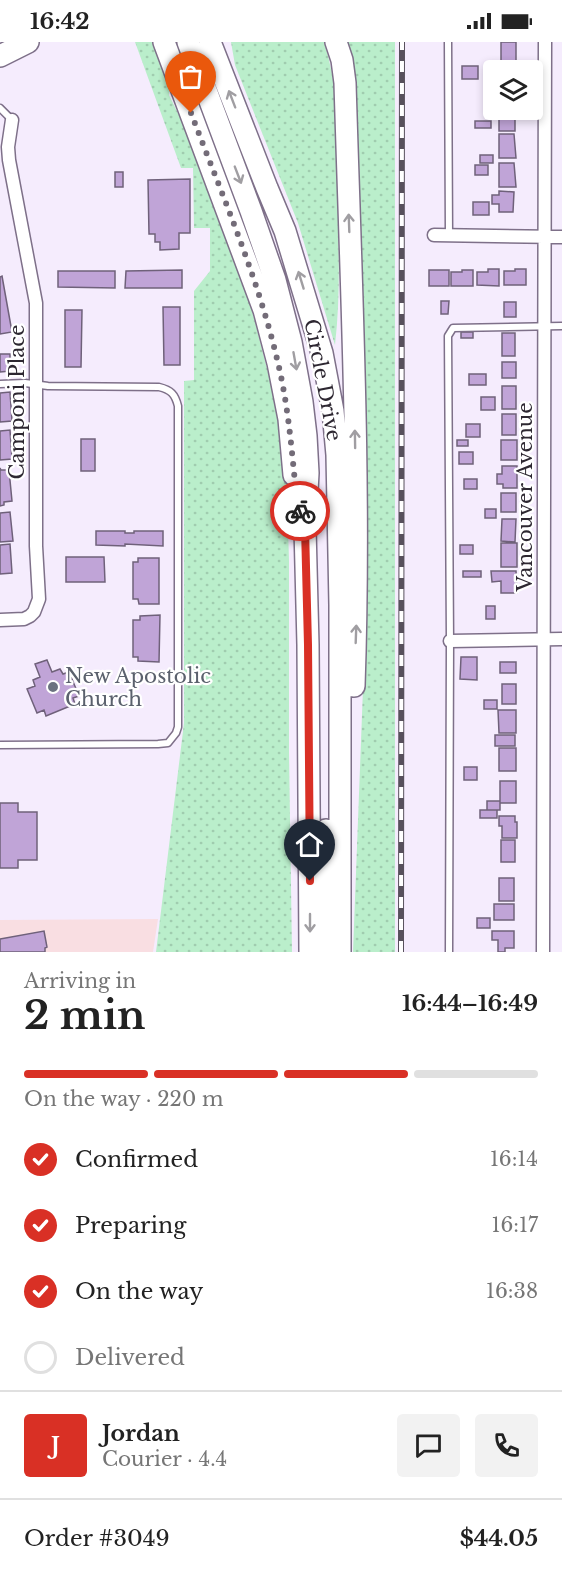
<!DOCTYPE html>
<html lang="en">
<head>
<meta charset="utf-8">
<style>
	:root { --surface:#fff; --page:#f2f2f2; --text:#222; --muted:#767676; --line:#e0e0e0; --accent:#d93025 }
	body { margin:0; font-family:"Libre Baskerville",serif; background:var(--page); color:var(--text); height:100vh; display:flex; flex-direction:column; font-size:22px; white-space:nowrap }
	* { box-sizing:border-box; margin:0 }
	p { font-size:20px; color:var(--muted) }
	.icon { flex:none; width:33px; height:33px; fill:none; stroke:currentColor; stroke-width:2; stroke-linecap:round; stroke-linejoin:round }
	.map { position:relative; height:910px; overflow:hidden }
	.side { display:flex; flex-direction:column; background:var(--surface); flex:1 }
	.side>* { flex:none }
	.tools { position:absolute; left:483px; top:18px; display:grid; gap:12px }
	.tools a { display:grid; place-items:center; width:60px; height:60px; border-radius:6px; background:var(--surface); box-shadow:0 3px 9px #0003; font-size:30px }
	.pin { position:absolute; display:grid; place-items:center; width:51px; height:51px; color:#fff; margin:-62px -26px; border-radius:50% 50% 50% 0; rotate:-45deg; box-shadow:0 0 6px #0007 }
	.pin .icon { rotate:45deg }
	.courier { position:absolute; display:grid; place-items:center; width:60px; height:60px; margin:-30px; border:4px solid #d93025; border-radius:50%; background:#fff; color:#222; box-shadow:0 2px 8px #0007 }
	.overview em { font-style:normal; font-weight:700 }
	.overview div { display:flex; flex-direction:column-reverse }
	.overview { display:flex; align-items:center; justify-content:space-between; height:102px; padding:0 24px }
	h1 { font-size:39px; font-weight:700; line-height:45px }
	.bar { display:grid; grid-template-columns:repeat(4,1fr); gap:9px 6px; align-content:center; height:72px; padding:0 24px }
	.bar i { height:8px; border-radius:4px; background:var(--line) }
	.bar .on { background:var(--accent) }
	.bar p { grid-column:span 4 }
	.line { display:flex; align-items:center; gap:15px; padding:0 24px; border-top:2px solid var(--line) }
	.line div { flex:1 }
	.round { display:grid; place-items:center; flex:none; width:63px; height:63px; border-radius:6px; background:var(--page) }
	ol { padding:0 24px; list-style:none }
	li { display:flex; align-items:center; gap:18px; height:66px }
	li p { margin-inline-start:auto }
	li .icon { padding:6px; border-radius:50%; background:var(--accent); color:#fff; stroke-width:4 }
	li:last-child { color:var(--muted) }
	li i { width:33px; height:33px; border:3px solid var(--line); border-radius:50% }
	.status { display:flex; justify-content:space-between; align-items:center; height:42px; padding:0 30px; background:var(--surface); direction:ltr }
	.status svg { height:16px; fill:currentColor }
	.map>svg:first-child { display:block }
</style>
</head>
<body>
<div class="status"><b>16:42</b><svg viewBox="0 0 49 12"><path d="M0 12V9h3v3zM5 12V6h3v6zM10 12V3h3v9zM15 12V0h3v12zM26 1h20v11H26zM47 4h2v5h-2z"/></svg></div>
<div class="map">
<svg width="562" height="910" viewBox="0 0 562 910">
	<defs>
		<pattern id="grass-dots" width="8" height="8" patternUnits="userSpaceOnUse" patternTransform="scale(1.5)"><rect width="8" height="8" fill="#baeecb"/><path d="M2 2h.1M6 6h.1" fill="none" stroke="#a0ccaf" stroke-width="1.8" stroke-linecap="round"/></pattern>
	</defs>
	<rect width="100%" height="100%" fill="#f5ecfd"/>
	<path fill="#f9dee2" d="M158,877L153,910H0V878Z"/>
	<path fill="url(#grass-dots)" d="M135,0H153L170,45L169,53L194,104L247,249L272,346L280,392L287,449L289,519V710L292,910H156L184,681V339L194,338V249L210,229V186H194L193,126H181Z
		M231,0H324C342,56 338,116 338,174C339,217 340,260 335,303L298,181L235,23Z
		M346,0H395V910H353L368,515L364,372Z"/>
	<path fill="#c0a4d7" stroke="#6f617a" stroke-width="1.5" d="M501,0H516V21H501Z
		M492,23H515V28H494V41H492Z
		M462,24H478V37H462Z
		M486,44H494V67H486Z
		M499,70H515V89H499Z
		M475,79H491V86H475Z
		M499,92H514L516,116H499Z
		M480,113H493V121H480Z
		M499,121H514L516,145H499Z
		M475,123H488V133H475Z
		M115,130H123V145H115Z
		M190,137V191H179V207L160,208V200H155V192H149L148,138Z
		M499,149L514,150L513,170H499V162H492V153H499Z
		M473,160H489V173H473Z
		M488,227H499V244L477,243V230H488Z
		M515,227H526V243H504V229H515Z
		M182,228V246H125L126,229Z
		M429,228H449V244H429Z
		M462,228H473V244H451V230H462Z
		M58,229H115V246L58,245Z
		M2,234L12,290L0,292V235Z
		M441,259H449L448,272H441Z
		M504,260H516V275H504Z
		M163,265H180V323H164Z
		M65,268H82L81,325H65Z
		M461,290H473V296H461Z
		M502,291H515V314H502Z
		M0,312H10V329L0,330Z
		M502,320H516V336H502Z
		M469,332H486V343H469Z
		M502,344H516V367H502Z
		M10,350L12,379L0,380V351Z
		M481,355H495V368H481Z
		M502,372H516V393H502Z
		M466,382H480V395H466Z
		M10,388L12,417L0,418V389Z
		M81,397H95V429H81Z
		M457,398H468V404H457Z
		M501,398H517V418H501Z
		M459,410H473V422H459Z
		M502,424H517V446H503V442H497V432H502Z
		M0,426L1,428H9L12,459L4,460V463L0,464Z
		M464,437H477V447H464Z
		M501,451H516V470H501Z
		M485,467H496V476H485Z
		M10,470L13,499L0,500V471Z
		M502,477H516L515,500L501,499Z
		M96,489H125V491H134V489H163V504L125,502V504L96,503Z
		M501,501H517V525H501Z
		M10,502L12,531L0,532V503Z
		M460,503H473V512H460Z
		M66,515H104L105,540H66Z
		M138,516H159V562H139L138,557H133V520H138Z
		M463,529H481V535H463Z
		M491,529H516L517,551H501V539L492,540Z
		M486,564H495V577H486Z
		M160,573L159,620L138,619V615H133V578H140V574Z
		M461,615H477V638L460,637Z
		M47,618L52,630L60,627L63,632L69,630L79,654L73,656L75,662L46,674L44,668L37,671L27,647L35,644L33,638L40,635L35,622Z
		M500,620H516V631H500Z
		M502,642H516V662H502Z
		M484,658H497V667H484Z
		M498,668H516V691H499Z
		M495,693H515V704H495Z
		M499,706H516V729H499Z
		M464,725H477V738H464Z
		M500,739H516V761H500Z
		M487,759H500V768H487Z
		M0,761H18V770H37V818H18V826H0Z
		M480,768H497V776H480Z
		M499,774H515V780H517V796H502V784H499Z
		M501,798H515V820H501Z
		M499,836H514V859H499Z
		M494,862H514V878H494Z
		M477,876H490V886H477Z
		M44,889L47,905L45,906V910H0V897Z
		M492,889H514V906H505V910H498V898H492Z"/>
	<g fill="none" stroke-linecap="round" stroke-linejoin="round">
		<g stroke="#7e7089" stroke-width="9">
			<path id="lane" d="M448,0L449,193
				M0,66L12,78
				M0,342L25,341L48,344L159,345C171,348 175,352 178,364V685L176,691L168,701L158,702L0,703
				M449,910L450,599L448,294L453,286L562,284"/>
		</g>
		<g stroke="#7e7089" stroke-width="15">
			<path id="street" d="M434,193L562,195
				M0,578L24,577L30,574L34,570L39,557L36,504V261L9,118L8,105L12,78
				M450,599L562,597
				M543,910L545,0"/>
		</g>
		<g stroke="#7e7089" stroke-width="24">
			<path id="highway" d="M164,0L264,268L278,321L289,377L294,433
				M188,0L251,169L275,238L291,300L302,360L306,394L308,431L305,486L308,603L310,910
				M210,0L267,146L285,189L322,311L333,369L337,413L340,563V910
				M336,0L342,18L345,41C351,242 361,443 354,644
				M0,14L28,0
				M325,910L326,788"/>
		</g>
		<use href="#lane" stroke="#fff" stroke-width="6"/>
		<use href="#street" stroke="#fff" stroke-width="12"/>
		<use href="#highway" stroke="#fff" stroke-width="21"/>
		<g stroke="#57505c" stroke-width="6">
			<path id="rail" d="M401,910L402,0"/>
		</g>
		<use href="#rail" stroke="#fff" stroke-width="4" stroke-dasharray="11" stroke-linecap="butt"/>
	</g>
	<defs><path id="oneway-shaft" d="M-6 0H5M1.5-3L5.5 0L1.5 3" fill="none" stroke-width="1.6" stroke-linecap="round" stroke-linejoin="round" transform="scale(1.5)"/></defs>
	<g stroke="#a09ea2">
		<use href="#oneway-shaft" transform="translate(232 57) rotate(-111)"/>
		<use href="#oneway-shaft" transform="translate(238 133) rotate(69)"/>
		<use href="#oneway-shaft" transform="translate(349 181) rotate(-92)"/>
		<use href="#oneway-shaft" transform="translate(301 238) rotate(-107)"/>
		<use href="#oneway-shaft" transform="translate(295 319) rotate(80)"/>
		<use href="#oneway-shaft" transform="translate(355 397) rotate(-91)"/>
		<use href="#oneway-shaft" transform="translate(356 592) rotate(-88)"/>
		<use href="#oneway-shaft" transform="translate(310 881) rotate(90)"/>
	</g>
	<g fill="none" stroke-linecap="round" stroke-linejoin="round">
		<path stroke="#736c78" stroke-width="6" stroke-dasharray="0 10.8" d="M191,71C222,153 258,235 278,321C289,367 292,413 297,460L300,469"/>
		<path stroke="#d93025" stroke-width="8" d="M300,469L305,486L308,603L310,839"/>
	</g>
	<circle fill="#6b7280" stroke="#fff" stroke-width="2" cx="53" cy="645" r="6"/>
	<g text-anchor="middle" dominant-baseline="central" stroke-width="4.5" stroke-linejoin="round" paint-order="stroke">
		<g font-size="20" fill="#2d2731" stroke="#fff">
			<text transform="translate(323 338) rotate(79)">Circle Drive</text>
			<text transform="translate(17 360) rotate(-90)">Camponi Place</text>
			<text transform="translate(525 455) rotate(-90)">Vancouver Avenue</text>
		</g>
		<g font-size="20" fill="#5b616d" stroke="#fff" text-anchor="start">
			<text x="65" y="634">New Apostolic<tspan x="65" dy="23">Church</tspan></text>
		</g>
	</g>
</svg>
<div class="tools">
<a><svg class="icon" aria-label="layers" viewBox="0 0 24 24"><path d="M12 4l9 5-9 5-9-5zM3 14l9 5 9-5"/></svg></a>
</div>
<div class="pin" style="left:191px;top:71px;background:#ea580c"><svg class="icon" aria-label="bag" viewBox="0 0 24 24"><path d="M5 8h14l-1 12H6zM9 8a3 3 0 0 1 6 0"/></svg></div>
<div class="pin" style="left:310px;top:839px;background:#1f2937"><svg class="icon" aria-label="home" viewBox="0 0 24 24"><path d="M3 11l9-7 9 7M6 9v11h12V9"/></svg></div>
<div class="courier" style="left:300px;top:469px"><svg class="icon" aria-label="bike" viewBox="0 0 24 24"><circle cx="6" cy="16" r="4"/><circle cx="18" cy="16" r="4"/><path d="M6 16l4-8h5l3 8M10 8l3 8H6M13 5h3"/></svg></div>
</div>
<section class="side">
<div class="overview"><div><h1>2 min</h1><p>Arriving in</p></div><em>16:44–16:49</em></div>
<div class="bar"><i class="on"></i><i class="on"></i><i class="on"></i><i></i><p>On the way · 220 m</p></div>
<ol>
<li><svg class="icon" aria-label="check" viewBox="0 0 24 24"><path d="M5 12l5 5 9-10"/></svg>Confirmed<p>16:14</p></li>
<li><svg class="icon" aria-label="check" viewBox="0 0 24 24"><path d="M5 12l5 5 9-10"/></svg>Preparing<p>16:17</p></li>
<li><svg class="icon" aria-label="check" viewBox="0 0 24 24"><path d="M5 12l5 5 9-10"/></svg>On the way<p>16:38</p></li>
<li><i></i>Delivered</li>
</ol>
<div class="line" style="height:108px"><b class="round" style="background:var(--accent);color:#fff">J</b><div><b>Jordan</b><p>Courier · 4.4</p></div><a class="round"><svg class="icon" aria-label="chat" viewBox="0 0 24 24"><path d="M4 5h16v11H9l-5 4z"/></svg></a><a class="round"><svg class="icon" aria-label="phone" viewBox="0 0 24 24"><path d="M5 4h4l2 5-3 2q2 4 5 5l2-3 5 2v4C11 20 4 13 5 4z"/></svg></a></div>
<div class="line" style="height:78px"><div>Order #3049</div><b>$44.05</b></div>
</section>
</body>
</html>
